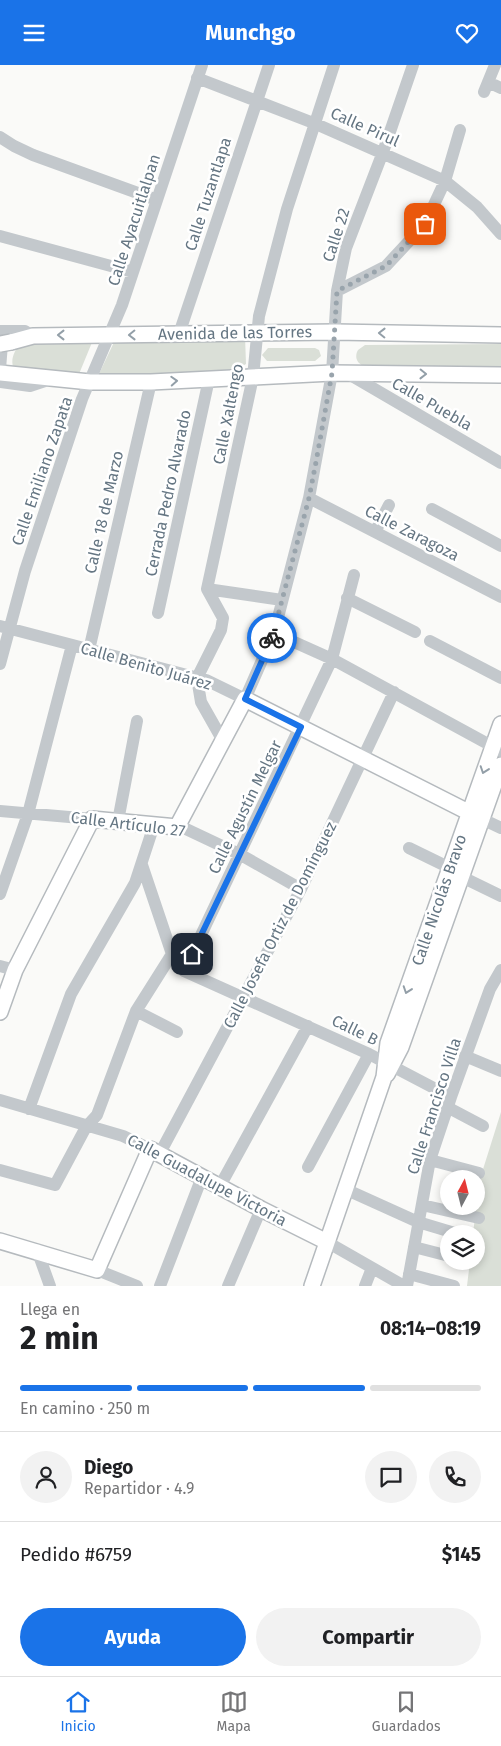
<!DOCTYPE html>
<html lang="es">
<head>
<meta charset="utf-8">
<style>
	:root { --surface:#fff; --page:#f2f2f2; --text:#202124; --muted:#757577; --line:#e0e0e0; --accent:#1a73e8 }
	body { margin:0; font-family:"Fira Sans",sans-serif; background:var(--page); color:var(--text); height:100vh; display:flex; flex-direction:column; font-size:19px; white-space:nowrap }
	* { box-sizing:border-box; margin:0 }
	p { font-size:16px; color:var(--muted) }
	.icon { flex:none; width:28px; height:28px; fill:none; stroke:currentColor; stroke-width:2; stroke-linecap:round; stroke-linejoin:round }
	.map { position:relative; height:1221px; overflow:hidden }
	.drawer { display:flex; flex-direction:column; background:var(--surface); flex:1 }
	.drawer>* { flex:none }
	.needle { width:32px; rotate:7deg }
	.buttons { position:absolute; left:440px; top:1105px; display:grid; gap:10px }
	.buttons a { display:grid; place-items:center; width:45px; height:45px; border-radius:50%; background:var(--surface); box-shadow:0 2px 8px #0003; font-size:25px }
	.pin { position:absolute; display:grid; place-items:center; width:42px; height:42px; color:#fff; margin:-21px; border-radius:10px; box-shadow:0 2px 8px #0006 }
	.courier { position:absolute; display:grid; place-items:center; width:50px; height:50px; margin:-25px; border:4px solid #1a73e8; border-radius:50%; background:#fff; color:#222; box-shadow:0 1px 6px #0007 }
	.overview em { font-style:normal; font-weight:700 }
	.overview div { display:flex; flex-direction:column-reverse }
	.overview { display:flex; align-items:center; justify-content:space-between; height:85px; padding:0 20px }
	h1 { font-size:32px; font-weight:700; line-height:38px }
	.bar { display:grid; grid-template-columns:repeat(4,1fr); gap:8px 5px; align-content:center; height:60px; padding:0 20px }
	.bar i { height:6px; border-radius:4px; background:var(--line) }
	.bar .on { background:var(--accent) }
	.bar p { grid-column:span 4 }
	.line { display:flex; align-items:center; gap:12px; padding:0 20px; border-top:1px solid var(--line) }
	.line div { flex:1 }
	.round { display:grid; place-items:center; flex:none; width:52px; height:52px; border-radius:26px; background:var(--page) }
	.cta { display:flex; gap:10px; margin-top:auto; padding:10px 20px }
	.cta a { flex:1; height:58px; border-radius:30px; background:var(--accent); color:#fff; font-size:20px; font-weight:700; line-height:58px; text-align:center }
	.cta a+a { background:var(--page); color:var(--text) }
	header { display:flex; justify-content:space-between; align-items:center; height:65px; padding:0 20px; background:var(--accent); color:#fff; font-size:22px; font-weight:700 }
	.tab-bar { display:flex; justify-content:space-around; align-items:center; height:70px; border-top:1px solid var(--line); background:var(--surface); font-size:14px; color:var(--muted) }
	.tab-bar a { display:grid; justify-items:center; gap:2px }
	.tab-bar .on { color:var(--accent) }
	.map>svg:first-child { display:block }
</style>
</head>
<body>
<header><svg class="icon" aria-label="menu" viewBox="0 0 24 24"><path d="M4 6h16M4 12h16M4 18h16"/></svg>Munchgo<svg class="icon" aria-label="heart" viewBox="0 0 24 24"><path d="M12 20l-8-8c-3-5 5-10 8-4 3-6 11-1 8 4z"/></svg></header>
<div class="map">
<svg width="501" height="1221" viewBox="0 0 501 1221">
	<rect width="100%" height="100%" fill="#fafaf8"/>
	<path fill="#dadfd7" d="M245,271L246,299L230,308L98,311L116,273Z
		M93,275L79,309L15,306C9,296 14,286 21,278Z
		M501,279V303L365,301C357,299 354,292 358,285L365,280Z
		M268,283H315L319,285L321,291L315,296H267L262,290Z
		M501,1047V1221H467L470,1196H476V1169H473L479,1117Z"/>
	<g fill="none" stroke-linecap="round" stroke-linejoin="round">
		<g stroke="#b5babe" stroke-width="18">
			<path id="major" d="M11,277L33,271L335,267L501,270
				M0,308L90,317H151L332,308L501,310
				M0,947L15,905L92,754L177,762L245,634L482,754
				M387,1009L401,982L501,700
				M0,1176L97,1205L150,1084L261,1144L327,1177
				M312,1221L384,1012L388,978L501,659"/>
		</g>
		<path stroke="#c3c8cc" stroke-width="12" d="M197,13L316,59L445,116L477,142L501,169
			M488,17L501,23
			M484,27L495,0
			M0,72L14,81L33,90L157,135
			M0,171L133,207
			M337,226L386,201L425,159L445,116L460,65
			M0,266H25L33,271
			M179,269L269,0
			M0,304L3,266
			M347,308L501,398
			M0,317L30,321L51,314
			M309,433L501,532
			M432,444L501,481
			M375,467L389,440
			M207,524L282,535
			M347,533L415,567
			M158,548L209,314
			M0,561L206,615L245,634L274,568L309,433L332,308L337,226L346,183L383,87L413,0
			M274,568L332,594L501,686
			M430,576L501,613
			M89,585L151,317
			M0,599L25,506L82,334L122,240L202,0
			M223,676L201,637L197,613L221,565L223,553L207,524L253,312L259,251L287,144L334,0
			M0,746L92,754
			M482,754L501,763
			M118,756L137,656
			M177,762L186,764L241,790L301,824
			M409,783L450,803
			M142,800L172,889L184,906L369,989L451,1032
			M462,812L501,831
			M0,829L28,749L72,580
			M0,901L15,905
			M184,906L332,594L354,510
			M136,946L177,967
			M465,991L501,1006
			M0,1035L123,1071L150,1084
			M447,1042L483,1061
			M29,1044L71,929L135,818L154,760
			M159,1090L301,824L394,627
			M430,1095L479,1108
			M308,1102L369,989
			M0,1105L55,1120L86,1062L97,1050L136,946L172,889
			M220,1121L308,961
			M345,1124L418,1157L458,1169
			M422,1140L479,1153
			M327,1177L404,1221
			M414,1182L449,1191
			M37,1185L50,1221
			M97,1205L137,1221
			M409,1209L454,1221
			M160,1221L202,1112
			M228,1221L261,1144
			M365,1221L372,1203
			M407,1221L430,1095L451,1032L490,924L501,905"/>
		<use href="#major" stroke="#fff" stroke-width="15"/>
		<g stroke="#b5babe" stroke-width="18" stroke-linecap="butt">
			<path id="major-bridge" d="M0,279L11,277"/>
		</g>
		<use href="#major-bridge" stroke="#fff" stroke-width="15"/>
	</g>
	<defs><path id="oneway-chevron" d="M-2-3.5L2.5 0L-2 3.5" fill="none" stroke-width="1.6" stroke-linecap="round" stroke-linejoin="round" transform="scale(1.25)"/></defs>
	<g stroke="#939fa8">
		<use href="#oneway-chevron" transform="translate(382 268) rotate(-179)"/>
		<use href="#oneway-chevron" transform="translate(61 270) rotate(180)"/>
		<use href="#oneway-chevron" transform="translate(132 270) rotate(179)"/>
		<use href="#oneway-chevron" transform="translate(423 309) rotate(1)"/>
		<use href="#oneway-chevron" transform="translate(174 316) rotate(-3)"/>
		<use href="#oneway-chevron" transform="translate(484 705) rotate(109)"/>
		<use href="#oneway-chevron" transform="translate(407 925) rotate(109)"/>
	</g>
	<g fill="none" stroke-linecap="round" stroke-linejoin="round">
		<path stroke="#99a4ac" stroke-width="5" stroke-dasharray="0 9" d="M272,573L309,433L316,397L332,308L337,226L386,201L425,159"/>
		<path stroke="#1a73e8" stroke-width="6" d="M192,889L301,662L245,634L272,573"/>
	</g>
	<g text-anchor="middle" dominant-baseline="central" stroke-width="5" stroke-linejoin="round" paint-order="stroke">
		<g font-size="16" fill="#657683" stroke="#fff">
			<text transform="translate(365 62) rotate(24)">Calle Pirul</text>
			<text transform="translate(208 129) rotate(-72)">Calle Tuzantlapa</text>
			<text transform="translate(134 155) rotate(-72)">Calle Ayacuitlalpan</text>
			<text transform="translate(336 170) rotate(-72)">Calle 22</text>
			<text transform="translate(235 268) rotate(-1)">Avenida de las Torres</text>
			<text transform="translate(432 339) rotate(30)">Calle Puebla</text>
			<text transform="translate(228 349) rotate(-79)">Calle Xaltengo</text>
			<text transform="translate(42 406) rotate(-71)">Calle Emiliano Zapata</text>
			<text transform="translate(168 428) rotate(-78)">Cerrada Pedro Alvarado</text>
			<text transform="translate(104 447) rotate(-77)">Calle 18 de Marzo</text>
			<text transform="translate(412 468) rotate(27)">Calle Zaragoza</text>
			<text transform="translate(146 601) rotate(16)">Calle Benito Juárez</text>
			<text transform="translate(245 742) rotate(-64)">Calle Agustín Melgar</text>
			<text transform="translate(128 759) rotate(7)">Calle Artículo 27</text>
			<text transform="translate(439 835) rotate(-71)">Calle Nicolás Bravo</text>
			<text transform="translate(280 860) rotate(-63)">Calle Josefa Ortiz de Domínguez</text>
			<text transform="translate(355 965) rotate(26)">Calle B</text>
			<text transform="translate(434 1041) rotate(-72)">Calle Francisco Villa</text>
			<text transform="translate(207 1115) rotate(28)">Calle Guadalupe Victoria</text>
		</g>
	</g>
</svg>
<div class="buttons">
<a><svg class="needle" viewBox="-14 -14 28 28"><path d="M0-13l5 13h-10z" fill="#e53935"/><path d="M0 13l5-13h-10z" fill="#757577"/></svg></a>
<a><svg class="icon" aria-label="layers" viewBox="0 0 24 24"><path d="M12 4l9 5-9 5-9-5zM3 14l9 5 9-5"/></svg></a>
</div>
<div class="pin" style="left:425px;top:159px;background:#ea580c"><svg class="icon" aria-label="bag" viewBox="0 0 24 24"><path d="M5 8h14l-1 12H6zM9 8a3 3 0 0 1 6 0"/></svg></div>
<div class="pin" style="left:192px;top:889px;background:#1f2937"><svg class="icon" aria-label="home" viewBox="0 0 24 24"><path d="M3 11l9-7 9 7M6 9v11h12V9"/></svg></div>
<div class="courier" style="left:272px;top:573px"><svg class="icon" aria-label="bike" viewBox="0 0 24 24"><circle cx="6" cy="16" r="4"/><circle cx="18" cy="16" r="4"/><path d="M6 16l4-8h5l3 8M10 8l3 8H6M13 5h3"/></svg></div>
</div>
<section class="drawer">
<div class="overview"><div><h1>2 min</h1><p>Llega en</p></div><em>08:14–08:19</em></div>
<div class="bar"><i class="on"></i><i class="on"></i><i class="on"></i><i></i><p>En camino · 250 m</p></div>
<div class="line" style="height:90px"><a class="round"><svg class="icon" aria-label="person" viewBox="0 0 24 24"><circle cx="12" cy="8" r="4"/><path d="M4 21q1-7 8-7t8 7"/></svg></a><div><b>Diego</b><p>Repartidor · 4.9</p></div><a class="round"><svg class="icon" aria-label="chat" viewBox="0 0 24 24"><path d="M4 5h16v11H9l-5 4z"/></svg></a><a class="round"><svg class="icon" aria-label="phone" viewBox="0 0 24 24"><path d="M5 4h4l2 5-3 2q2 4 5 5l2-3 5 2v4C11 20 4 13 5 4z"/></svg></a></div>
<div class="line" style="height:65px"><div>Pedido #6759</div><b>$145</b></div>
<div class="cta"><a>Ayuda</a><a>Compartir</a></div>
</section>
<nav class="tab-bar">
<a class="on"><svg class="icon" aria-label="home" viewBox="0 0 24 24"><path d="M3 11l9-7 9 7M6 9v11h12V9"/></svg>Inicio</a>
<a><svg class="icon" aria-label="map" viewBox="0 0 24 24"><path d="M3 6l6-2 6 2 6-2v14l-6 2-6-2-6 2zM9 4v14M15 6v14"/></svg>Mapa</a>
<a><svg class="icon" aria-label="saved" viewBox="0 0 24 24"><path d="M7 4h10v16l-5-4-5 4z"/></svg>Guardados</a>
</nav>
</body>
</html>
